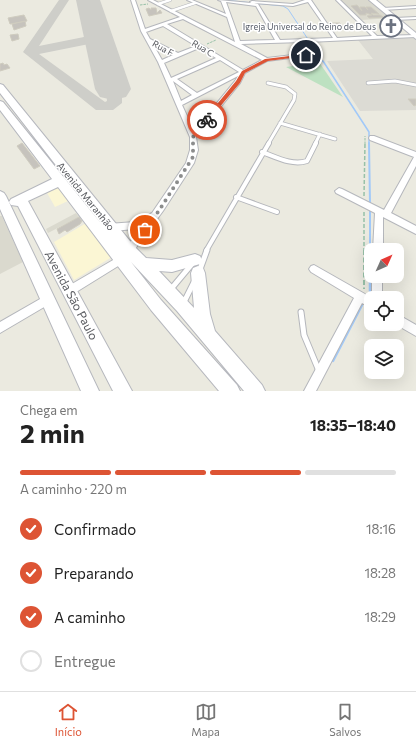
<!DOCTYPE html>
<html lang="pt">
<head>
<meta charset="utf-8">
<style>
	:root { --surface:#fff; --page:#f6f6f6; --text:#222; --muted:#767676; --line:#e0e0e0; --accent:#dd5434 }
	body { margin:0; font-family:Commissioner,sans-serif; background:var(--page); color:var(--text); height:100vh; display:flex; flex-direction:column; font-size:15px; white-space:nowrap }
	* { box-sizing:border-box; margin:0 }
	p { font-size:13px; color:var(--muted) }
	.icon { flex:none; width:22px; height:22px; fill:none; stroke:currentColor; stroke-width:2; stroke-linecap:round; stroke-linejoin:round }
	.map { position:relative; height:391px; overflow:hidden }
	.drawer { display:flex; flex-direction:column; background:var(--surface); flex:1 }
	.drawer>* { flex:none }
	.needle { width:26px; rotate:45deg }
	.tools { position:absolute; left:364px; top:243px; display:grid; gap:8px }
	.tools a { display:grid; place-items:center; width:40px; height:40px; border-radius:8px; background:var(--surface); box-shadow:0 4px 16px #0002; font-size:20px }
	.pin { position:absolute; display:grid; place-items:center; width:34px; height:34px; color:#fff; margin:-17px; border:2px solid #fff; border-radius:50%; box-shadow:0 1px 4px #0007 }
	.courier { position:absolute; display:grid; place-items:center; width:40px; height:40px; margin:-20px; border:3px solid #dd5434; border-radius:50%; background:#fff; color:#222; box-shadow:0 1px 5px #0007 }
	.summary em { font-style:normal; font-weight:700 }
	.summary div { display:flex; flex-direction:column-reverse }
	.summary { display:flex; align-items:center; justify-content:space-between; height:68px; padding:0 20px }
	h1 { font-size:26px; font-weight:700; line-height:30px }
	.bar { display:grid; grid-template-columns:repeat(4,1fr); gap:6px 4px; align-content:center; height:48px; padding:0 20px }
	.bar i { height:5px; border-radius:3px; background:var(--line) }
	.bar .current { background:var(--accent) }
	.bar p { grid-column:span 4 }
	ol { padding:0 20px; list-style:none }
	li { display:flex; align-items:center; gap:12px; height:44px }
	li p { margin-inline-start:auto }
	li .icon { padding:4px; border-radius:50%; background:var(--accent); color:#fff; stroke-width:4 }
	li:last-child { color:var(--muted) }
	li i { width:22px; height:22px; border:2px solid var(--line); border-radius:50% }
	.menu { display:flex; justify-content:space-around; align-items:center; height:56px; border-top:1px solid var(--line); background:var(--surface); font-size:11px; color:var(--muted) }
	.menu a { display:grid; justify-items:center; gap:2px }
	.menu .current { color:var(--accent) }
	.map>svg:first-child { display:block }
</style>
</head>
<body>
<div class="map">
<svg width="416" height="391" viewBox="0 0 416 391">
	<rect width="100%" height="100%" fill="#ebeae0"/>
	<path fill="#fbf6d4" d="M57,185L68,201L55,207L46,191Z
		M88,222L112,257L74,280L54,242Z"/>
	<path fill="#dcdbd4" d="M414,38L416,40V110L360,111L327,61L373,59L358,40Z"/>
	<path fill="#dad9ce" d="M341,0H371L393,18L361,20Z
		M76,213L79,217L48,233L46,229Z
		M0,216H2L23,262L0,274Z"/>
	<path fill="#bde1c1" d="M319,62L343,97L286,67Z"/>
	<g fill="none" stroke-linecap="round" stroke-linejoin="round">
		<path stroke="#a1c9f9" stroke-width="1" d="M224,0L283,6L288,9L323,62"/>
		<path stroke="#a1c9f9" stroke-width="1.5" d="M323,61L369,132V144"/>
		<path stroke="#a1c9f9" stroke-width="2" d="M369,143L370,204
			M370,209V251"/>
		<path stroke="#a1c9f9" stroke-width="2.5" d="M370,250V291
			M333,361L362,305"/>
		<path fill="#cecec9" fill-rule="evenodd" d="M59,0H69L39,46L99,34L105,38L99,42L39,54L105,102L107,101L106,89L108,86H118L122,97V103L113,110H96L23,52Z"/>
		<path fill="#cecec9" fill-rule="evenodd" d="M76,0H100L131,89L126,97L113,100L100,97L95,89Z"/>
	</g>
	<path fill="#c6c3bd" stroke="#cfccbf" d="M357,5L362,11L360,7H365L368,10L366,7H371L379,14L371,13L373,15H380L383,17L369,18L367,16L372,15L366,13V15H360L351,6Z
		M149,8L151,10V8H156L157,13L160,10L162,13L149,16L146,9Z
		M24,15L27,21L10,24L8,18Z
		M25,21L26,26L14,30L12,24Z
		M328,23H340L344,27H332Z
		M396,24L401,28L389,29L384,25Z
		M18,34L19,39L12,41L10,35Z
		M3,63L4,65L7,64L10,68L0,71V64Z
		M408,99H416V105L414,106Z
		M22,143L40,166L34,169L17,146Z
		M79,217L82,221L80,224L67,232L65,230L59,234L57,229Z"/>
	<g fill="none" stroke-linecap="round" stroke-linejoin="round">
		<g stroke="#b5b7bc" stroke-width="3.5">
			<path id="lane-far3" d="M158,4L170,0
				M171,11L195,3"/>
		</g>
		<g stroke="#b5b7bc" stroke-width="4.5">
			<path id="lane-far2" d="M268,83L286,87L295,94L294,100L268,144
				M368,83L395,81L416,85
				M280,123L335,139
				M315,144L320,134"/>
		</g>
		<g stroke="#b5b7bc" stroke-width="6">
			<path id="lane-far1" d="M262,152C276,157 292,166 307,161L316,143
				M236,197L277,212
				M206,251L269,143"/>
		</g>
		<g stroke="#b5b7bc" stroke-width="7">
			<path id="lane" d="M199,272L207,250
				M171,289L192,264
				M184,302L194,282
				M301,312L304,335L319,371"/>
		</g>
		<g stroke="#b5b7bc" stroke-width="2">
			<path id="street" d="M131,0H135L145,29L180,17L148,0H153L235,42L227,17L187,0H192L226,14L221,1L218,0L251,3L250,2L252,1L293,4L305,0H311L337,38L372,36L336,0H340L377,36L416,35V37L308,42L317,52L314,55L267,61L245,73L240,83L196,137L198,150L194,163L163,211L132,253L129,254L126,253L124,250L126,247L143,226L136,229L111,231L108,230L107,227L108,224L135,222L152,213L186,163L190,150V137L158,62L141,31ZM226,2L256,6L275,40L240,41ZM308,2L333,38L280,40L258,4L254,3L293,6ZM183,19L262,60L243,70L167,24ZM163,26L196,46L178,53L150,39L146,32ZM303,42L311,52L310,53L267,58L241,44ZM153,44L173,55L162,60ZM199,48L216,58L171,78L164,63ZM220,60L239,72L197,93L177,79ZM238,76L235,81L194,131L182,105ZM173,81L192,95L181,101Z
				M416,6V8L383,10L381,9L383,8Z
				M416,17V19L395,20L393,19L395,18Z
				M370,136H374L416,152V166L391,213L416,226V234L383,217V250H373L375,213L336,193L335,191L339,188L342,189L384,210L414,157L370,140L369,138Z
				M120,256L123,257L125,260L123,263L73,294L69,296L65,294L64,291L65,288Z
				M314,265L372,298V276H382V298H371V308L362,303L316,391H304L354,298L311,272L309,269L311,266Z
				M47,295L51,297L52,300L51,303L0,333V322Z
				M397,314L416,325V336L395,324H397Z"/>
		</g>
		<g stroke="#b6b8be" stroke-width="2">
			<path id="secondary" d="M369,0H376L416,33V39Z
				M0,84L3,85L134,246L146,258L172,260L195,254L200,256L202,260L200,264L172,272L159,271L194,308L191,273L193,268L198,266L203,268L205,273L210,314L215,331L262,385L265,391H244L177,311L131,262L161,300L237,385L240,391H219L151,310L58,187L28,201L132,391H113L18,206L11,205L9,202L11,199L52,179L0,110V101L3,102L103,226L0,93Z
				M0,191L4,193L6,196L99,391H81L0,209Z"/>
		</g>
		<path stroke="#97c1a8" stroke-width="1" stroke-dasharray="2.5 1" stroke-linecap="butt" d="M140,5L148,4
			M207,44L216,40
			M365,144V136"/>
		<path stroke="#97c1a8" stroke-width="1.5" stroke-dasharray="4 2" stroke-linecap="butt" d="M364,196L365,143
			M364,212V251"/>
		<path stroke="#97c1a8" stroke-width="2" stroke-dasharray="5 2.5" stroke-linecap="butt" d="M364,250V289"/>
		<use href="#lane-far3" stroke="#fff" stroke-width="2.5"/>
		<use href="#lane-far2" stroke="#fff" stroke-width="3"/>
		<use href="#lane-far1" stroke="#fff" stroke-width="4"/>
		<use href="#lane" stroke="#fff" stroke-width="5"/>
		<use href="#street" fill="#fff" fill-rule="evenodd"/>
		<use href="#secondary" fill="#fff" fill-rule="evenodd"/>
	</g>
	<path fill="#dd5434" d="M306,54L307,56L268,61L245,73L240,83L208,121L204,120L236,81L242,71L265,59Z"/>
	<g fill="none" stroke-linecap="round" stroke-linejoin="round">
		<path stroke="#8c8d8d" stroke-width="4" stroke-dasharray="0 7.2" d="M145,230L160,209L193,157V137L207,120"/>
	</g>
	<defs>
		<g id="church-ring" transform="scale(1.15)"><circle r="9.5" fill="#fff" stroke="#6b7280" stroke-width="1.5"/><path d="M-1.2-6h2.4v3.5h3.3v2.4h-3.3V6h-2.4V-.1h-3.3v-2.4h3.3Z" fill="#6b7280"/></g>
	</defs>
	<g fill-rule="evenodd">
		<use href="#church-ring" x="391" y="26"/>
	</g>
	<g text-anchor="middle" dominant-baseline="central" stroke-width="3" stroke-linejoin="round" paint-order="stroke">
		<g font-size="9" fill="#5b616d" stroke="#fff" text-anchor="end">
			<text x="376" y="26">Igreja Universal do Reino de Deus</text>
		</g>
		<g font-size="9" fill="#595b60" stroke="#fff">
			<text transform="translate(163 48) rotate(29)">Rua F</text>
			<text transform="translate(203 48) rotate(31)">Rua C</text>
		</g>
		<g font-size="10" fill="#595b60" stroke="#fff">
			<text transform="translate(86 196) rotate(51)">Avenida Maranhão</text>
		</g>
		<g font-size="12" fill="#595b60" stroke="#fff">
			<text transform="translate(72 295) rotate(62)">Avenida São Paulo</text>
		</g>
	</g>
</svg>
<div class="tools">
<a><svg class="needle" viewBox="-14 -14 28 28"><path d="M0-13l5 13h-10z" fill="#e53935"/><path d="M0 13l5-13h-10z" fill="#767676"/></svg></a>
<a><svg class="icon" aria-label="locate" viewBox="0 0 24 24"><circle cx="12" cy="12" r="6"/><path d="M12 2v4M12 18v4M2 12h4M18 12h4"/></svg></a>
<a><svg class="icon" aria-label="layers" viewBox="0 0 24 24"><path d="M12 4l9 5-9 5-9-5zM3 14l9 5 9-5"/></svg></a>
</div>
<div class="pin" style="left:145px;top:230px;background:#ea580c"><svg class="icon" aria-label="bag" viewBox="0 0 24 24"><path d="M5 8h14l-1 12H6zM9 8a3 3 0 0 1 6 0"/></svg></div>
<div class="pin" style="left:306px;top:55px;background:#1f2937"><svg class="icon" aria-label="home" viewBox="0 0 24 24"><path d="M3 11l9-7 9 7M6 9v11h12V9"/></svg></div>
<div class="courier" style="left:207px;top:120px"><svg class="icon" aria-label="bike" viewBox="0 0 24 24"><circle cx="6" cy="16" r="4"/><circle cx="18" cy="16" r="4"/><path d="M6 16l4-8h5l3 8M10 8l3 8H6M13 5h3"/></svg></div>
</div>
<section class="drawer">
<div class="summary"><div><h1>2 min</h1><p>Chega em</p></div><em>18:35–18:40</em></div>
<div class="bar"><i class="current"></i><i class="current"></i><i class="current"></i><i></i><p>A caminho · 220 m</p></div>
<ol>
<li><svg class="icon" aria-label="check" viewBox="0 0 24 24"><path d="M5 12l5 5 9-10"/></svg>Confirmado<p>18:16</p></li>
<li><svg class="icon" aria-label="check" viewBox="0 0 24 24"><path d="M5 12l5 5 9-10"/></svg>Preparando<p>18:28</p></li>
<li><svg class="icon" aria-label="check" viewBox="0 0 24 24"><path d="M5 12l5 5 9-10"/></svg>A caminho<p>18:29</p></li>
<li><i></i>Entregue</li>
</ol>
</section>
<nav class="menu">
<a class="current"><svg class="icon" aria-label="home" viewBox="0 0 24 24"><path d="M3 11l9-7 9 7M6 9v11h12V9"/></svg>Início</a>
<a><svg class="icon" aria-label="map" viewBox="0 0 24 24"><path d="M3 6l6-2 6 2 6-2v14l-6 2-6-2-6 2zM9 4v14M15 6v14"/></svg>Mapa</a>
<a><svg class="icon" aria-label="saved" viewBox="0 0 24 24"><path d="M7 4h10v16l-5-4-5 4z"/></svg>Salvos</a>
</nav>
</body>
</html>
